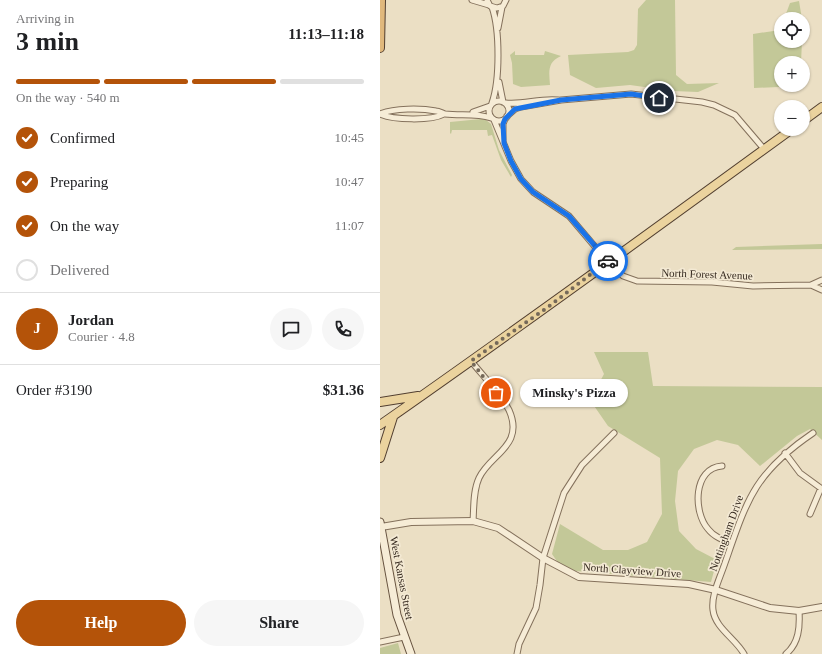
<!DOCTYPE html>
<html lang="en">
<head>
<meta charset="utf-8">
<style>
	:root { --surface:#fff; --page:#f6f6f6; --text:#202124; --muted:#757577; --line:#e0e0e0; --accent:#b45309 }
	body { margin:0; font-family:Georgia,serif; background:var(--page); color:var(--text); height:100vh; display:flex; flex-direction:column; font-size:15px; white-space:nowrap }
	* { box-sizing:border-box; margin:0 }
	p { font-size:13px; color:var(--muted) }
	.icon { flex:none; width:22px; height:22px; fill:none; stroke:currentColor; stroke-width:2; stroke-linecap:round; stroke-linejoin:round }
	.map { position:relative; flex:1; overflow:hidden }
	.side { display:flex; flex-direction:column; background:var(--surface); width:380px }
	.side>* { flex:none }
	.tools { position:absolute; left:394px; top:12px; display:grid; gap:8px }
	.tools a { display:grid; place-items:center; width:36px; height:36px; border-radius:50%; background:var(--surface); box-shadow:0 1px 3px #0004; font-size:20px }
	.pin { position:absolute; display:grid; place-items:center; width:34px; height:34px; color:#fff; margin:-17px; border:2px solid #fff; border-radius:50%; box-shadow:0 1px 4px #0007 }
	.courier { position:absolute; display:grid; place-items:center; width:40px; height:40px; margin:-20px; border:3px solid #1a73e8; border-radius:50%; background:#fff; color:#222; box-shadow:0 1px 5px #0007 }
	.bubble { position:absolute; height:28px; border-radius:14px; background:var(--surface); box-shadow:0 1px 3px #0004; font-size:13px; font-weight:700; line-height:28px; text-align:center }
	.overview em { font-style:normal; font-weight:700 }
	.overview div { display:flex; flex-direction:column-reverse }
	.overview { display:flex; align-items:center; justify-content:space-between; height:68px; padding:0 16px }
	h1 { font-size:26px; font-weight:700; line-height:30px }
	.bar { display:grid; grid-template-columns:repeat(4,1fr); gap:6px 4px; align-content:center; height:48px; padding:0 16px }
	.bar i { height:5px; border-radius:3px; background:var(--line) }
	.bar .selected { background:var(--accent) }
	.bar p { grid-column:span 4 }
	.line { display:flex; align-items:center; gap:10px; padding:0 16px; border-top:1px solid var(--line) }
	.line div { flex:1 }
	.round { display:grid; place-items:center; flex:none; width:42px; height:42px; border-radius:21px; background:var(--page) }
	ol { padding:0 16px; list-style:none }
	li { display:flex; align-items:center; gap:12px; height:44px }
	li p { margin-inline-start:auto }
	li .icon { padding:4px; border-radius:50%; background:var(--accent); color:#fff; stroke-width:4 }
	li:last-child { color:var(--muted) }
	li i { width:22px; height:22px; border:2px solid var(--line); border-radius:50% }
	.primary-button { display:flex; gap:8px; margin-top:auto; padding:8px 16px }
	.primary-button a { flex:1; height:46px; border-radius:24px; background:var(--accent); color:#fff; font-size:16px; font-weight:700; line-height:46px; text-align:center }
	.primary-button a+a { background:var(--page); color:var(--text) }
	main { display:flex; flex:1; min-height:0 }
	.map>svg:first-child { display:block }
</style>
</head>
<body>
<main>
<section class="side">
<div class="overview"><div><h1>3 min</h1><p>Arriving in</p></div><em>11:13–11:18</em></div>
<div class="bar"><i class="selected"></i><i class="selected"></i><i class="selected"></i><i></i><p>On the way · 540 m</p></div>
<ol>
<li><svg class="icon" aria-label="check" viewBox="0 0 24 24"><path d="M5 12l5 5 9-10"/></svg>Confirmed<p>10:45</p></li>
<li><svg class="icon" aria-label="check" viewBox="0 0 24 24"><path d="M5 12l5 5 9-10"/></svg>Preparing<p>10:47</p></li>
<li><svg class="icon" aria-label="check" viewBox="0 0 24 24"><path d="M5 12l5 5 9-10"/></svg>On the way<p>11:07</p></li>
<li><i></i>Delivered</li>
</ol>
<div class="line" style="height:72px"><b class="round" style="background:var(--accent);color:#fff">J</b><div><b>Jordan</b><p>Courier · 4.8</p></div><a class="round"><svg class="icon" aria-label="chat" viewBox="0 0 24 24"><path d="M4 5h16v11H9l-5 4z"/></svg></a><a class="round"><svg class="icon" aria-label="phone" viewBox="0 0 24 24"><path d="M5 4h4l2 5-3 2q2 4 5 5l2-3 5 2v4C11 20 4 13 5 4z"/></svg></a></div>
<div class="line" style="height:52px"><div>Order #3190</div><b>$31.36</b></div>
<div class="primary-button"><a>Help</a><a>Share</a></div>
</section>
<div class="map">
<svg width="442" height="654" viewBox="0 0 442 654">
	<rect width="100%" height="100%" fill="#ebdfc4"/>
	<path fill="#c3c898" d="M266,0H295L296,75L307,84L339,83L318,92L293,91L250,85L216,88L190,75L188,55L248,52L254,50L257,45L258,9Z
		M419,1L422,19H404L410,3Z
		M401,27V41H422L421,63H401V85L421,86L374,88L373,34L400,30Z
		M135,51V55H164L165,51L181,56C167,62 169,72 170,85L141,87L133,84L132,63L130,55Z
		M101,119L106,120L111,124L119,150L132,175L131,177L121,160L112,135L108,136L107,130H72L71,134L70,133V122Z
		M442,244V249L352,250L356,247Z
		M214,352H268L273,386L442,387V440L430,429L417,436L380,466L358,445L337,440L314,449L298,471L295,501L299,531L316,549L337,560L331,582L183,570L172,554L180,524L223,550H248L267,542L282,514L280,458L228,426L210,400L224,374Z
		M18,643L21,654H0V648Z"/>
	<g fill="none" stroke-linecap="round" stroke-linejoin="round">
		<g stroke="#84715c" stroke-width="7">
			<path id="minor" d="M92,0L109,5
				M107,0L110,6L117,8L123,6L126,0
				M112,7C120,30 120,80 112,103
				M118,28L122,7
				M119,82L123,102
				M109 111a10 10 0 1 1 20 0a10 10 0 1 1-20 0Z
				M126,103C143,105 160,98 178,100
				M93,112L110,106
				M0,114C14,108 41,108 56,111C59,111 62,113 65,114C80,116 96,113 111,118
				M0,114C13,120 51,121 64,114
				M127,116L135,109L141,107L181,100L251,94L322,102L334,105L355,115L384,149
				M114,120L131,161L141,179L153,192L189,216L228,262L243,276L257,281L332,282L373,286L431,285
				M123,140V124L125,119
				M442,280L431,285L442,290
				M91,361C103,376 120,393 129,410C145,446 110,454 99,478C93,491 94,507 93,521
				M405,453L420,473L442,489
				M342,466C313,468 313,512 328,529C334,537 343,540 352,543
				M430,514L441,488
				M0,642L24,637
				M137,654L139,644L156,608L160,585L163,558L184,493L202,465L234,433
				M364,654C356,639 335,628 333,610C331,595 340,578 345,563C367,500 374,473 433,433
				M406,654C419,643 420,627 419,611"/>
		</g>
		<g stroke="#84715c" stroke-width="8">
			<path id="tertiary" d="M1,527L31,522L93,521L118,528L163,558L199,577L309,584L336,590L390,608L419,611L442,607"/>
		</g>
		<g stroke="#66523f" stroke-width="9">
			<path id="secondary" d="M0,522L17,615L31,654"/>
		</g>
		<g stroke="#523f30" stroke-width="10">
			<path id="primary" d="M423,121L442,107
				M0,402L38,396
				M0,425C139,328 275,229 412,129
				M0,458L13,417"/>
		</g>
		<g stroke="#523f30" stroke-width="10">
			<path id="trunk" d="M0,48L1,0"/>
		</g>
		<use href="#minor" stroke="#f6ecd6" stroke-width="5"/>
		<use href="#tertiary" stroke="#f6ecd6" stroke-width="6"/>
		<use href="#secondary" stroke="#f6ecd6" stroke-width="7"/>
		<use href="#primary" stroke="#ebd39e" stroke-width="8"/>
		<use href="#trunk" stroke="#e0b87c" stroke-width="8"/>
	</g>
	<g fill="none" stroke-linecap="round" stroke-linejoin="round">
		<path stroke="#756959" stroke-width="4" stroke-dasharray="0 7.2" d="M116,393L91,361L168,307L228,261"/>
		<path stroke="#1a73e8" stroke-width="5" d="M228,261L189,216L153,192L141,179L131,161L124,143L123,124L125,119L135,109L181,100L251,94L279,98"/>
	</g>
	<g text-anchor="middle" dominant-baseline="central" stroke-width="3.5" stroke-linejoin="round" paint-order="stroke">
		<g font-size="11" fill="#35291f" stroke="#f3e9d3">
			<text transform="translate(327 274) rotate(2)">North Forest Avenue</text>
			<text transform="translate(346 533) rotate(-70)">Nottingham Drive</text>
			<text transform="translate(252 570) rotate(4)">North Clayview Drive</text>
			<text transform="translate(22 578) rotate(79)">West Kansas Street</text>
		</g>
	</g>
</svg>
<div class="tools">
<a><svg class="icon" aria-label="locate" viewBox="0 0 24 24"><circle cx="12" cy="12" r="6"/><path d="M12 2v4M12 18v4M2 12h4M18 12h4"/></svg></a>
<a>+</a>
<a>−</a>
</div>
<div class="pin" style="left:116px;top:393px;background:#ea580c"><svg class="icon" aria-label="bag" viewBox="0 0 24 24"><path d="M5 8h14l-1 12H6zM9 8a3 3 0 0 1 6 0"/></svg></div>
<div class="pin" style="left:279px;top:98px;background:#1f2937"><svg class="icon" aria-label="home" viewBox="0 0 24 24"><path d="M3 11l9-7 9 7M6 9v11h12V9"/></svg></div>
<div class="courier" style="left:228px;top:261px"><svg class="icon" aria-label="car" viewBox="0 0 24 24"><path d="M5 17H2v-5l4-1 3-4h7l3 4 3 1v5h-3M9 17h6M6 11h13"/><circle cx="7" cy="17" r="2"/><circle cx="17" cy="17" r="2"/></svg></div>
<div class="bubble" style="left:140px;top:379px;width:108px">Minsky's Pizza</div>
</div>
</main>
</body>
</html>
